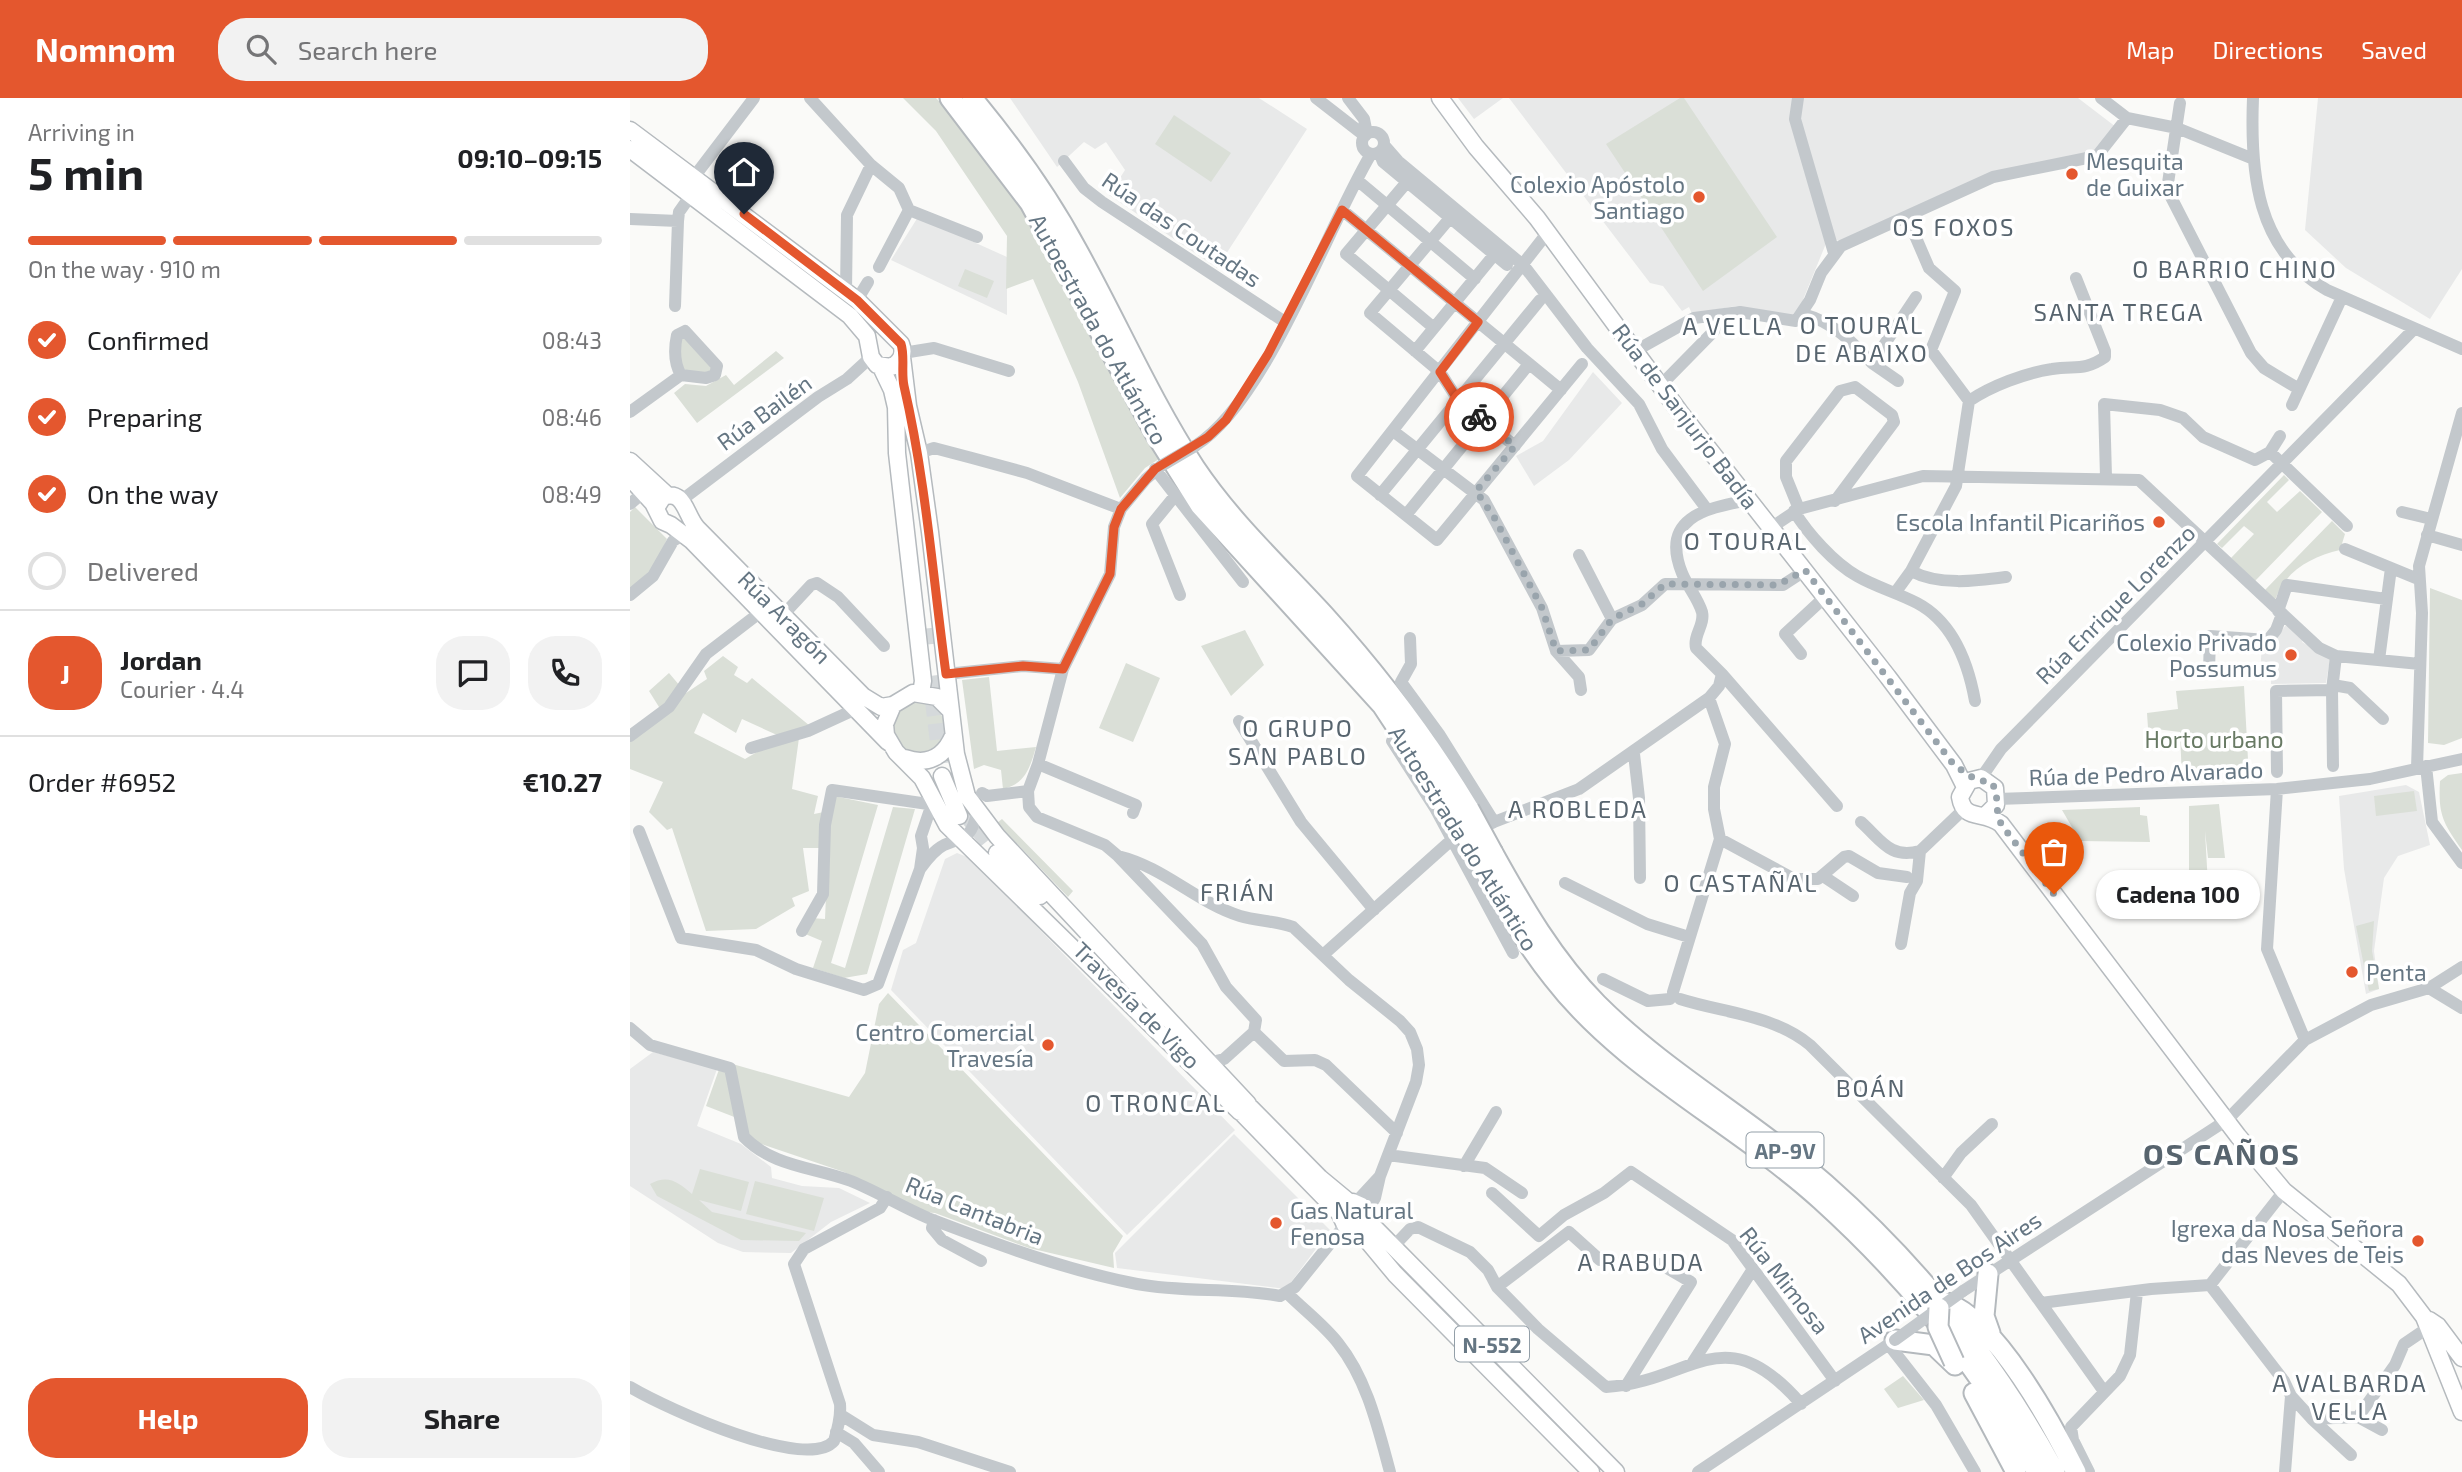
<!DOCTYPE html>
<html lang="en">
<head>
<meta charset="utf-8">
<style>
	:root { --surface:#fff; --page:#f2f2f2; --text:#202124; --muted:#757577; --line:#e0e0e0; --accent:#e4572e }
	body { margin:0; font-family:"Exo 2",sans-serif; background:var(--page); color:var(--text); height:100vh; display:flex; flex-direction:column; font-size:26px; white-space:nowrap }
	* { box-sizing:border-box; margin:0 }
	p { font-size:23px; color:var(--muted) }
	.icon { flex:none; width:38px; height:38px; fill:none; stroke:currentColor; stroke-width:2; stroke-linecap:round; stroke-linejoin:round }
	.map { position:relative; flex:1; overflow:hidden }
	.side { display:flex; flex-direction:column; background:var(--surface); width:630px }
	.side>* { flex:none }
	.pin { position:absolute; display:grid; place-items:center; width:60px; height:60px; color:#fff; margin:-72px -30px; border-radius:50% 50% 50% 0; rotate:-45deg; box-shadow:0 0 7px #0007 }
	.pin .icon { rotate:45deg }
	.courier { position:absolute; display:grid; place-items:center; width:70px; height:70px; margin:-35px; border:5px solid #e4572e; border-radius:50%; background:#fff; color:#222; box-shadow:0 2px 9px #0007 }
	.bubble { position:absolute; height:49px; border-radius:24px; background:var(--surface); box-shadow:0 2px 5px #0004; font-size:23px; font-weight:700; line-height:49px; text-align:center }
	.headline em { font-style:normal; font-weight:700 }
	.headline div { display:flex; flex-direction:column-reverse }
	.headline { display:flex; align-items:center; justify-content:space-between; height:119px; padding:0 28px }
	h1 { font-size:46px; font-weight:700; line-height:52px }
	.bar { display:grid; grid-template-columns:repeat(4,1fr); gap:10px 7px; align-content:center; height:84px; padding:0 28px }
	.bar i { height:9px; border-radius:5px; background:var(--line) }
	.bar .active { background:var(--accent) }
	.bar p { grid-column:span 4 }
	.line { display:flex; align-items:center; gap:18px; padding:0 28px; border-top:2px solid var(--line) }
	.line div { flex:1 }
	.round { display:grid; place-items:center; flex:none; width:74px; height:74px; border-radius:28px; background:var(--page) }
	ol { padding:0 28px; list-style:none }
	li { display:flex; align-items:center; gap:21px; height:77px }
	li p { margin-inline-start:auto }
	li .icon { padding:7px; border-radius:50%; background:var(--accent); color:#fff; stroke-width:4 }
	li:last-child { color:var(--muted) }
	li i { width:38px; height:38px; border:4px solid var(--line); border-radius:50% }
	.cta { display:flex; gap:14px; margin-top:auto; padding:14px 28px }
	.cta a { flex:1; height:80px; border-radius:28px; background:var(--accent); color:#fff; font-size:28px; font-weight:700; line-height:80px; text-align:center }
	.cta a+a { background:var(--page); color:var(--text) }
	header { display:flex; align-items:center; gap:42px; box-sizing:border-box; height:98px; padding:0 35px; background:var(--accent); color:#fff }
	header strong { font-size:33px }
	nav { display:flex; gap:38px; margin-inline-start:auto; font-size:24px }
	.search { width:490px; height:63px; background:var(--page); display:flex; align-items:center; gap:18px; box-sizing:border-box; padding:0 24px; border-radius:28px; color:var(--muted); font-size:26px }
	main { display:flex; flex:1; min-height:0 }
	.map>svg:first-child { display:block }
</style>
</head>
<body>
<header>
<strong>Nomnom</strong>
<div class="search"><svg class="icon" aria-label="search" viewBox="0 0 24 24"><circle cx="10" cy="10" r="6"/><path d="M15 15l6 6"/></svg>Search here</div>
<nav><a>Map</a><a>Directions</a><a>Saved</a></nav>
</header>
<main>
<section class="side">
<div class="headline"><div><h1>5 min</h1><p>Arriving in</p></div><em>09:10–09:15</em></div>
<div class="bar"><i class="active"></i><i class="active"></i><i class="active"></i><i></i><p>On the way · 910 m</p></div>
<ol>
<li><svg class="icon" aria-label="check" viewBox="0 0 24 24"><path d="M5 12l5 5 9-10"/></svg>Confirmed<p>08:43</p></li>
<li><svg class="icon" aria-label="check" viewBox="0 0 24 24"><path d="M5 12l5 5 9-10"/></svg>Preparing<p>08:46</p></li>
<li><svg class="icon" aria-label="check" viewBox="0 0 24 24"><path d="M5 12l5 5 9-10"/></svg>On the way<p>08:49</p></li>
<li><i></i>Delivered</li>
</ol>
<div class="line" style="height:126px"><b class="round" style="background:var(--accent);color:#fff">J</b><div><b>Jordan</b><p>Courier · 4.4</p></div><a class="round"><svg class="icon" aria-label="chat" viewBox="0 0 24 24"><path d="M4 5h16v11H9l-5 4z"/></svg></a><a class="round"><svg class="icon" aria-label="phone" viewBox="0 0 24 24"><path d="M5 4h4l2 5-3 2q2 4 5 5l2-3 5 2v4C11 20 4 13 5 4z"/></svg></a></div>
<div class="line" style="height:91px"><div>Order #6952</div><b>€10.27</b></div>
<div class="cta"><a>Help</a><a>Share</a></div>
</section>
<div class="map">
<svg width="1832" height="1374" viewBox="0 0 1832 1374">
	<rect width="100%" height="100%" fill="#fafaf8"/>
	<path fill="#e8e9e9" d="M380,0H629L677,31L587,170L479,97L495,72L476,44L465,51L454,44L427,69Z
		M828,0H873L844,21Z
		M879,0H1448L1486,29L1467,56L1425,61L1217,142L1197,143L1170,209L1162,218L1106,208L1062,216L1059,209L1052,213L1033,188L1020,185Z
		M1688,0H1832V171L1800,221L1716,170L1675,132Z
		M288,119L377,159V217L261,162Z
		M963,274L992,305L939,362L904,388L886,358L913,343Z
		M1658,524L1674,540L1672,544L1700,561L1696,585L1641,586V577L1630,576L1632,546L1644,543Z
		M1776,687L1789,694L1800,747L1768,758L1754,780L1744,853L1749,891L1736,896L1714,771L1709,698Z
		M327,755L340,760L605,1032L497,1137L261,892L273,852L286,845L315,761Z
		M23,954L87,971L67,1028L111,1046L141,1069L142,1080L172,1088L209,1090L240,1105L201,1124L161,1155L113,1154L88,1145L0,1088V971Z
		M604,1036L700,1132L656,1191L487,1170L485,1155Z"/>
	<path fill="#dadfd7" d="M273,0H306C404,103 462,238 529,361L515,370L490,400L448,284L403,181L376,191L377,138L306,33Z
		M1050,0H1054L1147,139L1073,193L976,46Z
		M544,17L601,55L581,84L525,46Z
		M335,171L364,183L357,200L328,188Z
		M54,237L83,268L78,276L51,271L50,240Z
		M146,253L154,260L67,325L44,295L55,286L76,288L96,277L104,287Z
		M1654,377L1659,382L1637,404L1647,414L1670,393L1692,414L1625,483L1601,460L1624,436L1614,428L1592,450L1587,446Z
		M5,409L37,441L25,468L0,491V414Z
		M1702,423L1715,436L1710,452C1681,459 1656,472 1645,502L1635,492Z
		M1800,490L1832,502V640L1814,647L1798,645Z
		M615,532L634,567L601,598L571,548Z
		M93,558L108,569L104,577L117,585L122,580L180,628L147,637L112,621L106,635L73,615L64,635L115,661L134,650L169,640L162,691L188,698L184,716L194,714L189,750H173L179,793L162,800L165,808L126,831L76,833L42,730L37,732L19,714L33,684L0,671V643L34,617L19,593L39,575L56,595L77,581L74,573Z
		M496,565L530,580L503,644L469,630Z
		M359,579L367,653L406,649C400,670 395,686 373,691L371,672L354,667L344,671L332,582Z
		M1614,588L1619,680L1552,681L1550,634L1518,630L1517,615L1548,611L1546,593Z
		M263 630a26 26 0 1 1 52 0a26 26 0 1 1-52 0Z
		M1832,675V752C1813,725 1808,717 1810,683L1818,677Z
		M1784,693L1787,713L1746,718L1744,698Z
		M204,698L248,707L201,865L215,870L263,709L285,711L237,876L214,880L183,870L192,843L173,835L181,820L195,821L199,728Z
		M1589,706L1595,760H1578L1575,733L1578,787L1559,790V708Z
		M1510,709V717L1517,718L1520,744L1450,743L1432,712Z
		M372,721L443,793L438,799L367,725Z
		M1744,823L1742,853L1749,891L1739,893L1726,828Z
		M258,895L493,1138L483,1155L484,1170L399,1150L305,1115L293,1114L214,1074L122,1043L112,1022L76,1008L92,963L219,999L235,975L249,906Z
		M70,1071L119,1084L111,1113L69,1102L82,1114L176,1135L169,1143L111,1142L27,1098L20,1086C38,1076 48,1084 62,1096Z
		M125,1083L194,1100L184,1133L116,1116Z
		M1273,1278L1294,1302L1268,1310L1254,1291Z"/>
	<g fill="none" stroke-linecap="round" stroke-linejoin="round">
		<path stroke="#d5d9db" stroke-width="16" stroke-dasharray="16 8" stroke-linecap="butt" d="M301,530L303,552
			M300,578L312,678
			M332,712L367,755"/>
		<g stroke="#b5babe" stroke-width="19">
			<path id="major" d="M810,0L846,49L907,120L1049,313L1258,579L1324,667L1334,687
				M0,32L227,202L271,246C275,256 271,264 261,269L247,267L241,259L237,238L220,218L0,51
				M272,259L279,316
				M251,269L262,292L268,318
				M266,308L267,355L293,583L291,595
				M278,308L289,355L300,434L326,656L337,698L367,738L618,1006
				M0,363L37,397
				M0,380L23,405L32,423L41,427L62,443L258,644
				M26,410L33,399C55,391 55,417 67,430L233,598L251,609L263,607
				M319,611L307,599L283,595L263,607L255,626L256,637L266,654L292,680L317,727L610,1014
				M275,660C297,668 314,659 323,638
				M312,678L329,718
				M1357,716L1366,707L1365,690L1351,680L1339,683L1330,699C1334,724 1353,712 1371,726L1608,1038L1654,1093L1769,1186L1794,1219L1832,1314
				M367,755L410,798
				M611,1000L690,1080L719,1104
				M603,1006L710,1116L715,1127L729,1128L736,1117L732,1108L723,1104L713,1108L710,1116
				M735,1120L986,1374
				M726,1129L765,1176L961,1374
				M1799,1222L1808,1228L1832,1260"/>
		</g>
		<g stroke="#b4b9bd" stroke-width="23">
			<path id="highway" d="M320,0L400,105L526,337L570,407L752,607L826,719
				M342,0C381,47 418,98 447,152C487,224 520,301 565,370C602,425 650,469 694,517C749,578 797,641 839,711
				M863,755C893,809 923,861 967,906C1035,974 1123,1023 1195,1086C1288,1168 1366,1265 1425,1374
				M850,764C872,804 894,844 923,880C994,972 1106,1025 1191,1102C1277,1180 1352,1271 1407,1374
				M1358,1176L1354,1218L1360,1235
				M1317,1205C1367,1224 1422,1326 1446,1374
				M1265,1242L1304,1247L1325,1267
				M1344,1295L1386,1374"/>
		</g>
		<path stroke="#c3c8cc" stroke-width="12" d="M180,0L241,67L217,117L216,194
			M686,0L735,38
			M718,0L734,21L737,36
			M1168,0L1165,21L1204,155
			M1471,0L1497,20L1547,30L1621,60
			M1623,0C1620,74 1626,152 1697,192L1832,251
			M1550,5L1538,85L1541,99L1621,255L1634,270L1669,291
			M732 45a11 11 0 1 1 22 0a11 11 0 1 1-22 0Z
			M754,47L768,63L894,168L957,250L1009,306L1032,351L1076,410
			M749,54L753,64L877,167
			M434,63L454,90L472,104L655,224
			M241,67L269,90L279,112L249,169
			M64,79L124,0
			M727,82L845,181
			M777,84L716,156L804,230
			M279,112L347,139
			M712,112L931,292
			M1277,119L1299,170L1325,193L1301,252L1339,303
			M820,120L740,215L810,274L828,302L885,348
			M0,121L48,123L49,114L61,97
			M918,134L727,378L807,442L952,266
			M227,202L238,184
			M45,208L48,123
			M1173,216C1203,224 1221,243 1242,265L1286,199
			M785,253L864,157
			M1005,253L1064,220L1110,214L1166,223L1180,202L1191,175L1211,148L1363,79L1467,58L1497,20
			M273,255L304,250L379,273
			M1242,265L1268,283
			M1030,288L1084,233L1087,217
			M1662,307L1712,199
			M0,314L51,277L76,280L85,277L87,268L55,233L47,237C44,251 44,265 51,277
			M763,333L854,402L912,510L926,553L949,579L951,592
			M565,348C637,303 695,133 741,56
			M1640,354L1650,338
			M289,355L304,350L342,360L397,375L491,411
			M531,368L516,381L491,411L484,429L480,476L433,571L408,666L398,693L399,709L407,719L475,747L488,758L572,846L596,889L626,922L624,934L594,961L582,964
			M525,371L613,484
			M1476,379L1474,306L1530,312L1553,320L1573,339L1625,362L1640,354L1717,428
			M750,397L910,202
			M544,399L522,426L550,497
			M50,400L57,398L188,299L217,281L241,259
			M0,406L14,394
			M1169,411L1156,379V363L1210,293L1225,289L1262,317L1264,324L1205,403
			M1164,413C1178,436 1204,465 1227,478C1246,489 1268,495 1287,505C1323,524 1338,564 1345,603
			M1772,414L1801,421
			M776,417L899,266
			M1142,429L1169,411L1293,378L1509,382L1689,550L1706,558L1790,566
			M1797,437L1832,447
			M1715,451L1788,481
			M949,457L982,521
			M1281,473C1309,488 1346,483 1376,479
			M1265,495L1281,473L1326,388L1339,303C1361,288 1395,275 1422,271C1445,267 1453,274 1475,259V253L1446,180
			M0,497L23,478L43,443L54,436
			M1648,513L1657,487L1756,501
			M153,517L181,487L187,485L208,499L254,548
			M780,540L781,566L771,584L809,636L864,724
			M926,553L959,552L982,521L1012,507L1035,486L1153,487L1176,472
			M1171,556L1155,536L1195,499
			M1749,562L1761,470
			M1561,575L1579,574L1580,538L1638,542L1646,532L1652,516
			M316,576L393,568L433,571
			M1092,576L1207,708
			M1703,587L1720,590L1753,621
			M609,623L671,724L744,812
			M0,638L39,609L76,556L132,513
			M762,643L805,710L883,855
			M121,650L178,633L228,610
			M1004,656L1009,700L1010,780
			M408,666L506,707L503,715
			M1703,668L1702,592L1706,558
			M1796,668L1802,724L1832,765
			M1787,670L1792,515L1789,468L1832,315
			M1647,674L1646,593L1702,592
			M1351,680L1371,651L1784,231
			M1647,691L1637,851L1675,942
			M352,695L357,698L398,693
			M1367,701L1647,691L1740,681L1832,661
			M1231,724C1252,743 1260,761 1290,753
			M9,733L51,840L126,852L166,871L234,892L248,886L290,771L293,750L291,738L303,703
			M1090,741L1164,781H1188L1214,759L1219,758L1248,775L1277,779
			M488,758C534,769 566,804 610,818C627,823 646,823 663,829L719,882L770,923L780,934L787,951L789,967L786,984L750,1078L745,1100L736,1114
			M290,771C296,763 304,752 314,747C335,738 341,741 347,715
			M1193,778L1223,798
			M935,785L1017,826L1059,839
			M172,833L193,796L195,727L202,692L298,706L303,703
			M1271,846L1280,795L1287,783L1290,753L1334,711
			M693,857L817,746L864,724L949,691L1079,600L1089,588L1092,576L1066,550C1063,537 1075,527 1072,514C1068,500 1057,488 1052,475C1029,418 1079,410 1118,402
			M973,881L1018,903L1040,901
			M1799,890L1832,869
			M1043,894L1090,741L1084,711V689L1095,646L1079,600
			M1050,901C1094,915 1144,917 1180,947L1341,1107L1473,1292
			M0,930L20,947L100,970L114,1039C143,1069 184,1069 221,1083C248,1094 272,1109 298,1120C366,1146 435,1172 507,1186C554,1195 603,1189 650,1198L665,1189L715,1127
			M624,934L654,963L685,962L696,967L767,1035
			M758,1057L855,1070L892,1095
			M834,1068L866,1014
			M1313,1080L1331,1055L1362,1026
			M862,1095L909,1138L934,1117L974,1095L1001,1074L1102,1142L1205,1283
			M726,1104L750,1078
			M304,1122L302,1130L312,1142L351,1163
			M764,1148L780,1131L788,1129L840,1154L858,1172L867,1189L908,1231L976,1289C1063,1284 1093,1216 1171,1306
			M1580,1187L1654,1283L1661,1298L1655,1374
			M867,1189L939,1134L970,1162
			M1333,1193L1597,1022L1675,942L1741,907L1799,890L1832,910
			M658,1196C674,1212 694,1227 708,1245C737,1281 748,1330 760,1374
			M1411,1205L1521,1191L1580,1187L1654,1093
			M1259,1247L1306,1307L1345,1374
			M1063,1264L1123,1171
			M996,1288L1061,1184L1030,1166
			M0,1289C39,1312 177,1374 204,1343C208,1330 211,1319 210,1306L164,1166L174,1151L250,1110L257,1099
			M1661,1298L1682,1321L1728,1319L1765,1267L1774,1246L1799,1229
			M211,1317L243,1337L288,1344L380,1374
			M1728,1319L1752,1332
			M1682,1321L1721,1357
			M206,1334L224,1345L249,1374
			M1068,1374L1265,1242
			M1459,1374L1443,1342L1441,1329L1490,1278L1500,1257L1507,1194"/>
		<use href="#major" stroke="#fff" stroke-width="16"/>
		<use href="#highway" stroke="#fff" stroke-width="19"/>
		<g stroke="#b4b9bd" stroke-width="23" stroke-linecap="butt">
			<path id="highway-bridge" d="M839,711L863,755
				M826,719L850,764
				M1309,1210L1308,1229L1324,1264"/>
		</g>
		<path stroke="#c3c8cc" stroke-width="12" d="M531,368L565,348
			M1265,1242L1333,1193"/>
		<use href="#highway-bridge" stroke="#fff" stroke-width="19"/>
	</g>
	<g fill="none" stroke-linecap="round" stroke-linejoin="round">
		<path stroke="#99a4ac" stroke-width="7" stroke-dasharray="0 12.6" d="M849,319L885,348L846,393L864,419L912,510L926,553L959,552L982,521L1012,506L1035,486L1148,487L1175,472L1324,667L1345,681L1362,685L1367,695L1366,707L1371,726L1424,796"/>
		<path stroke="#e4572e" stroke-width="9" d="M114,116L227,202L271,246C275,258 271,274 274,288C296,383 303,480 316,576L393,568L433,571L480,476L484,429L491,411L525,371L578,339L596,322L638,256L712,112L848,224L810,274L828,302L849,319"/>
	</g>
	<g fill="#e4572e" stroke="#fff" stroke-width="2.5">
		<circle cx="1442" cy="76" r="7"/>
		<circle cx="1069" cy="99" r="7"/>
		<circle cx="1529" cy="424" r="7"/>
		<circle cx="1661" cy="557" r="7"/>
		<circle cx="1722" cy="874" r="7"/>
		<circle cx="418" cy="947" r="7"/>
		<circle cx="646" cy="1125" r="7"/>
		<circle cx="1788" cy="1143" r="7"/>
	</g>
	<g text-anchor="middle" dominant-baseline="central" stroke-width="7" stroke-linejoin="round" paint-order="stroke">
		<g fill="#fff" stroke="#939fa8" stroke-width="2">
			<rect x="1116.5" y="1034.5" width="77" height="35" rx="5"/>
			<rect x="825" y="1228.5" width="74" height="35" rx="5"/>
		</g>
		<g font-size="21" font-weight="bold" fill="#657683">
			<text x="1155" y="1052">AP-9V</text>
			<text x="862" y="1246">N-552</text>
		</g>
		<g font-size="23" fill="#657683" stroke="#fff" text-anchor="end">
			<text x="1456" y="63" text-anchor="start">Mesquita<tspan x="1456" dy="26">de Guixar</tspan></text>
			<text x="1055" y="86">Colexio Apóstolo<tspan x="1055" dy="26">Santiago</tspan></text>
			<text x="1515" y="424">Escola Infantil Picariños</text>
			<text x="1647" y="544">Colexio Privado<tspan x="1647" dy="26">Possumus</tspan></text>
			<text x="1736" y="874" text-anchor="start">Penta</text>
			<text x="404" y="934">Centro Comercial<tspan x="404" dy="26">Travesía</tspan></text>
			<text x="660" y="1112" text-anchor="start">Gas Natural<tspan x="660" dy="26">Fenosa</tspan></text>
			<text x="1774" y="1130">Igrexa da Nosa Señora<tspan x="1774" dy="26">das Neves de Teis</tspan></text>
		</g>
		<g font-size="23" fill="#657683" stroke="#fff">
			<text transform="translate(552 131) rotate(34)">Rúa das Coutadas</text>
			<text transform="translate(469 231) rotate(61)">Autoestrada do Atlántico</text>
			<text transform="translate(134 314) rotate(-36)">Rúa Bailén</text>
			<text transform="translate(1056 318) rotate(53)">Rúa de Sanjurjo Badía</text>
			<text transform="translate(1485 506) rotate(-45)">Rúa Enrique Lorenzo</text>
			<text transform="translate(155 519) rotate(45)">Rúa Aragón</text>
			<text transform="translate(1516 675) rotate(-2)">Rúa de Pedro Alvarado</text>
			<text transform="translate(834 740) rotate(58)">Autoestrada do Atlántico</text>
			<text transform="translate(507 907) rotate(45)">Travesía de Vigo</text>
			<text transform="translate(345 1112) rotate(22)">Rúa Cantabria</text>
			<text transform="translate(1319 1179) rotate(-34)">Avenida de Bos Aires</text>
			<text transform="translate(1155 1182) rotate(52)">Rúa Mimosa</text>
		</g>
		<g font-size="23" fill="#687a64" stroke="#fff">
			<text x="1584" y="641">Horto urbano</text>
		</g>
		<g font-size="24" letter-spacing="2" fill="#57646e" stroke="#fff">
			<text x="1324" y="128">OS FOXOS</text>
			<text x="1605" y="170">O BARRIO CHINO</text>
			<text x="1489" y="213">SANTA TREGA</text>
			<text x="1232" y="226">O TOURAL<tspan x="1232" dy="28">DE ABAIXO</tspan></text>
			<text x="1103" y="227">A VELLA</text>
			<text x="1116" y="442">O TOURAL</text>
			<text x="668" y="629">O GRUPO<tspan x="668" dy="28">SAN PABLO</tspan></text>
			<text x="948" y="710">A ROBLEDA</text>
			<text x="1111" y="784">O CASTAÑAL</text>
			<text x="608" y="793">FRIÁN</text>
			<text x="1241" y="989">BOÁN</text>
			<text x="526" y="1004">O TRONCAL</text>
			<text x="1011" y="1163">A RABUDA</text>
			<text x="1720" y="1284">A VALBARDA<tspan x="1720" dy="28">VELLA</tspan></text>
		</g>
		<g font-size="30" font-weight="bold" letter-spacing="2" fill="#57646e" stroke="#fff">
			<text x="1592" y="1055">OS CAÑOS</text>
		</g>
	</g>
</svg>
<div class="pin" style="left:1424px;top:796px;background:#ea580c"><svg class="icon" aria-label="bag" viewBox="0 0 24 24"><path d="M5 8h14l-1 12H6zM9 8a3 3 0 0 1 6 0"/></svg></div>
<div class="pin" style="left:114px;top:116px;background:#1f2937"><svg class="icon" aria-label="home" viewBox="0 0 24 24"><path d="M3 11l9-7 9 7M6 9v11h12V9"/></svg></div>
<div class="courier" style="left:849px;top:319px"><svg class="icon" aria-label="bike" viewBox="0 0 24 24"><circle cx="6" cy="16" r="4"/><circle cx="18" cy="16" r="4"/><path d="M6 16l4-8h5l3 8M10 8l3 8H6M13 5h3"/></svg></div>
<div class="bubble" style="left:1466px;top:772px;width:164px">Cadena 100</div>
</div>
</main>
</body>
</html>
